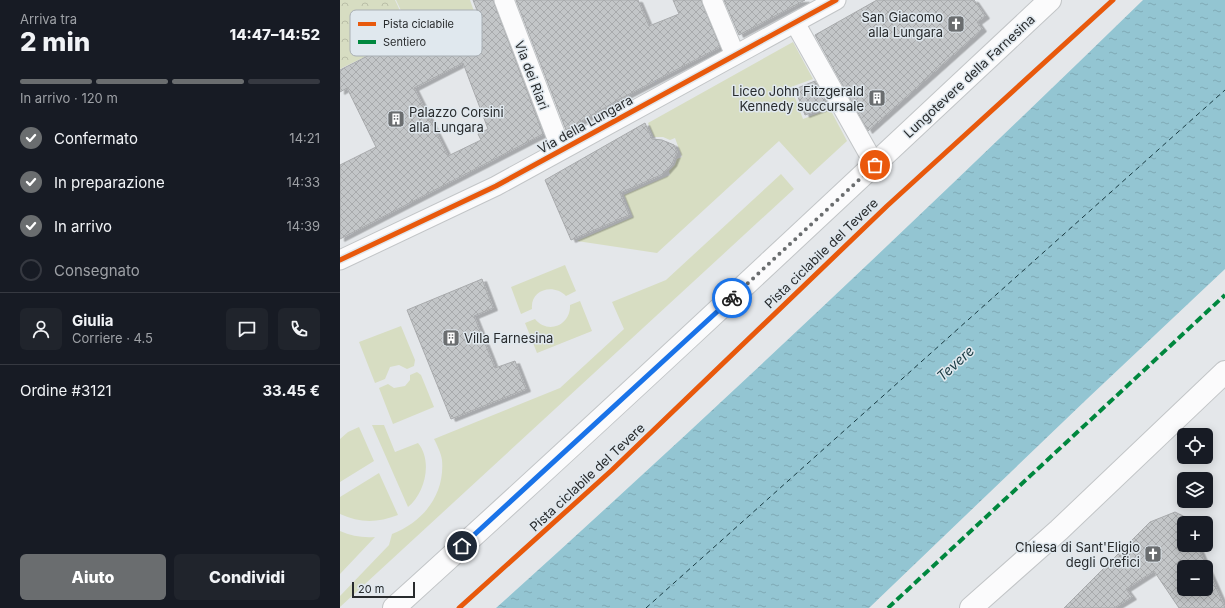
<!DOCTYPE html>
<html lang="it">
<head>
<meta charset="utf-8">
<style>
	:root { --surface:#171b24; --page:#20242c; --text:#f1f3f6; --muted:#9ea1a6; --line:#363941; --accent:#6a6d6f }
	body { margin:0; font-family:Inter,sans-serif; background:var(--page); color:var(--text); height:100vh; display:flex; flex-direction:column; font-size:15px; white-space:nowrap }
	* { box-sizing:border-box; margin:0 }
	p { font-size:13px; color:var(--muted) }
	.icon { flex:none; width:22px; height:22px; fill:none; stroke:currentColor; stroke-width:2; stroke-linecap:round; stroke-linejoin:round }
	.map { position:relative; flex:1; overflow:hidden }
	.drawer { display:flex; flex-direction:column; background:var(--surface); width:340px }
	.drawer>* { flex:none }
	.tools { position:absolute; left:837px; top:428px; display:grid; gap:8px }
	.tools a { display:grid; place-items:center; width:36px; height:36px; border-radius:6px; background:var(--surface); box-shadow:0 2px 10px #0003; font-size:20px }
	.scale { position:absolute; left:12px; bottom:10px; width:63px; box-sizing:border-box; padding-left:4px; border:2px solid #282b2d; border-top:0; font-size:11px; line-height:14px; white-space:nowrap; color:#282b2d; -webkit-text-stroke:3px #e0e8ee; paint-order:stroke }
	.pin { position:absolute; display:grid; place-items:center; width:34px; height:34px; color:#fff; margin:-17px; border:2px solid #fff; border-radius:50%; box-shadow:0 1px 4px #0007 }
	.courier { position:absolute; display:grid; place-items:center; width:40px; height:40px; margin:-20px; border:3px solid #1a73e8; border-radius:50%; background:#fff; color:#222; box-shadow:0 1px 5px #0007 }
	.overview em { font-style:normal; font-weight:800 }
	.overview div { display:flex; flex-direction:column-reverse }
	.overview { display:flex; align-items:center; justify-content:space-between; height:68px; padding:0 20px }
	h1 { font-size:26px; font-weight:800; line-height:30px }
	.bar { display:grid; grid-template-columns:repeat(4,1fr); gap:6px 4px; align-content:center; height:48px; padding:0 20px }
	.bar i { height:5px; border-radius:3px; background:var(--line) }
	.bar .on { background:var(--accent) }
	.bar p { grid-column:span 4 }
	.line { display:flex; align-items:center; gap:10px; padding:0 20px; border-top:1px solid var(--line) }
	.line div { flex:1 }
	.round { display:grid; place-items:center; flex:none; width:42px; height:42px; border-radius:6px; background:var(--page) }
	ol { padding:0 20px; list-style:none }
	li { display:flex; align-items:center; gap:12px; height:44px }
	li p { margin-inline-start:auto }
	li .icon { padding:4px; border-radius:50%; background:var(--accent); color:#fff; stroke-width:4 }
	li:last-child { color:var(--muted) }
	li i { width:22px; height:22px; border:2px solid var(--line); border-radius:50% }
	.cta { display:flex; gap:8px; margin-top:auto; padding:8px 20px }
	.cta a { flex:1; height:46px; border-radius:6px; background:var(--accent); color:#fff; font-size:16px; font-weight:800; line-height:46px; text-align:center }
	.cta a+a { background:var(--page); color:var(--text) }
	main { display:flex; flex:1; min-height:0 }
	.map>svg:first-child { display:block }
</style>
</head>
<body>
<main>
<section class="drawer">
<div class="overview"><div><h1>2 min</h1><p>Arriva tra</p></div><em>14:47–14:52</em></div>
<div class="bar"><i class="on"></i><i class="on"></i><i class="on"></i><i></i><p>In arrivo · 120 m</p></div>
<ol>
<li><svg class="icon" aria-label="check" viewBox="0 0 24 24"><path d="M5 12l5 5 9-10"/></svg>Confermato<p>14:21</p></li>
<li><svg class="icon" aria-label="check" viewBox="0 0 24 24"><path d="M5 12l5 5 9-10"/></svg>In preparazione<p>14:33</p></li>
<li><svg class="icon" aria-label="check" viewBox="0 0 24 24"><path d="M5 12l5 5 9-10"/></svg>In arrivo<p>14:39</p></li>
<li><i></i>Consegnato</li>
</ol>
<div class="line" style="height:72px"><a class="round"><svg class="icon" aria-label="person" viewBox="0 0 24 24"><circle cx="12" cy="8" r="4"/><path d="M4 21q1-7 8-7t8 7"/></svg></a><div><b>Giulia</b><p>Corriere · 4.5</p></div><a class="round"><svg class="icon" aria-label="chat" viewBox="0 0 24 24"><path d="M4 5h16v11H9l-5 4z"/></svg></a><a class="round"><svg class="icon" aria-label="phone" viewBox="0 0 24 24"><path d="M5 4h4l2 5-3 2q2 4 5 5l2-3 5 2v4C11 20 4 13 5 4z"/></svg></a></div>
<div class="line" style="height:52px"><div>Ordine #3121</div><b>33.45 €</b></div>
<div class="cta"><a>Aiuto</a><a>Condividi</a></div>
</section>
<div class="map">
<svg width="885" height="608" viewBox="0 0 885 608">
	<defs>
		<pattern id="park-crowns" width="20" height="18" patternUnits="userSpaceOnUse"><rect width="20" height="18" fill="#d7ddc2"/><path d="M2 6a3 3 0 1 1 6 0M12 15a3 3 0 1 1 6 0" fill="none" stroke="#b9bea7"/></pattern>
		<pattern id="water-ripples" width="26" height="14" patternUnits="userSpaceOnUse"><rect width="26" height="14" fill="#93c5d2"/><path d="M2 4q2-2 4 0t4 0M15 11q2-2 4 0t4 0" fill="none" stroke="#7fa9b5"/></pattern>
		<pattern id="building-cross-hatch" width="8" height="8" patternUnits="userSpaceOnUse"><rect width="8" height="8" fill="#c3c6c8"/><path d="M0 0l8 8M0 8l8-8" fill="none" stroke="#a8aaac"/></pattern>
		<filter id="shadow"><feDropShadow dx="4.5" dy="2.5" stdDeviation="0" flood-color="#0004"/></filter>
	</defs>
	<rect width="100%" height="100%" fill="#e4e7ea"/>
	<path fill="url(#park-crowns)" d="M0,0H55L71,34L0,69Z"/>
	<path fill="#d7ddc2" d="M56,0H130L136,17L113,28L111,22L64,17Z
		M453,42L473,79L451,87L463,119L490,109L507,141L470,175L439,141L317,253L237,241L293,217L284,195L330,175L329,171L335,165L337,159L342,157L335,138L330,140L323,137H314L308,123Z
		M441,174L454,189L0,607V596L49,545L52,534C83,522 105,495 102,460C101,453 97,445 94,439L220,388L284,329L272,302L326,280Z
		M225,265L236,291L226,296C213,283 190,290 192,309L181,314L171,287Z
		M240,301L252,331L197,353L185,323L195,319C208,335 231,325 230,305Z
		M61,326L75,360L74,366L67,369L59,365L50,367L45,379L35,383L19,342Z
		M77,372L81,375L94,407L53,424L39,388L48,384L54,388L65,386L70,380V375Z
		M32,425H44L55,452L78,443C93,461 85,493 68,507Z
		M19,427L34,461L0,482V439L8,432Z
		M39,473L58,515C37,523 20,523 0,514V497Z
		M0,531C11,536 23,538 35,537L0,574Z"/>
	<path fill="url(#water-ripples)" d="M803,0H885V269L747,399L529,608H156C376,410 591,206 803,0Z"/>
	<g fill="none" stroke-linecap="round" stroke-linejoin="round">
		<path stroke="#193b43" stroke-width="1" stroke-dasharray="5 4" stroke-linecap="butt" d="M306,608L885,90"/>
	</g>
	<path fill="url(#building-cross-hatch)" stroke="#a8aaac" fill-rule="evenodd" filter="url(#shadow)" d="M133,0H153L203,134L0,239V165L36,147L7,88L0,92V70L67,36L75,51L140,18ZM123,63L148,129L138,134L141,140L108,156L74,88Z
		M176,0H298L309,26L339,14L333,0H361L380,47L278,100L226,130Z
		M384,0H465L399,35Z
		M537,0H634L645,16L637,22L642,29L528,131L475,35Z
		M475,81L489,106L465,115L455,89Z
		M305,123L312,139L322,140L334,145L337,152L332,164L323,174L280,193L289,215L231,240L205,180Z
		M142,279L153,308L134,316L155,368L175,361L186,389L111,419L67,310Z
		M835,512L843,516L847,523H844V545H857L885,608H839L814,571L786,589L792,597L774,608H724L810,522ZM844,567H866V589H844Z"/>
	<g fill="none" stroke-linecap="round" stroke-linejoin="round">
		<g stroke="#c2c5c7" stroke-width="21">
			<path id="street" d="M164,0L221,149
				M372,0L395,55
				M455,23L535,165
				M0,260L156,186L496,0"/>
		</g>
		<g stroke="#c2c5c7" stroke-width="24">
			<path id="primary" d="M54,608C275,408 492,204 710,0
				M631,608L719,530L885,372"/>
		</g>
		<use href="#street" stroke="#fbfbfc" stroke-width="19"/>
		<use href="#primary" stroke="#fbfbfc" stroke-width="22"/>
		<path stroke="#00873e" stroke-width="4" stroke-dasharray="8 4" stroke-linecap="butt" d="M548,608L885,295"/>
		<g stroke="#e0e8ee" stroke-width="8">
			<path id="cycleway" d="M0,260L156,186L496,0
				M119,608L272,470L547,206L773,0"/>
		</g>
		<use href="#cycleway" stroke="#e8590c" stroke-width="5"/>
	</g>
	<g fill="none" stroke-linecap="round" stroke-linejoin="round">
		<path stroke="#6a6d6f" stroke-width="4" stroke-dasharray="0 7.2" d="M392,298L535,165"/>
		<path stroke="#1a73e8" stroke-width="5" d="M122,546L392,298"/>
	</g>
	<defs>
		<g id="church-square" transform="scale(0.9)"><rect x="-9" y="-9" width="18" height="18" rx="4" fill="#6a6d6f" stroke="#e0e8ee"/><path d="M-1.2-6h2.4v3.5h3.3v2.4h-3.3V6h-2.4V-.1h-3.3v-2.4h3.3Z" fill="#fff"/></g>
		<g id="building-square" transform="scale(0.9)"><rect x="-9" y="-9" width="18" height="18" rx="4" fill="#6a6d6f" stroke="#e0e8ee"/><path d="M-4-6H4V6H1V3H-1V6H-4ZM-2.5-4.3h1.7v1.8h-1.7ZM.8-4.3h1.7v1.8H.8ZM-2.5-1h1.7V.8h-1.7ZM.8-1h1.7V.8H.8Z" fill="#fff"/></g>
	</defs>
	<g fill-rule="evenodd">
		<use href="#church-square" x="616" y="24"/>
		<use href="#building-square" x="537" y="98"/>
		<use href="#building-square" x="56" y="119"/>
		<use href="#building-square" x="111" y="338"/>
		<use href="#church-square" x="813" y="554"/>
	</g>
	<g text-anchor="middle" dominant-baseline="central" stroke-width="3" stroke-linejoin="round" paint-order="stroke">
		<g font-size="13" fill="#282b2d" stroke="#e0e8ee" text-anchor="end">
			<text x="603" y="17">San Giacomo<tspan x="603" dy="15">alla Lungara</tspan></text>
			<text x="524" y="91">Liceo John Fitzgerald<tspan x="524" dy="15">Kennedy succursale</tspan></text>
			<text x="69" y="112" text-anchor="start">Palazzo Corsini<tspan x="69" dy="15">alla Lungara</tspan></text>
			<text x="124" y="338" text-anchor="start">Villa Farnesina</text>
			<text x="800" y="547">Chiesa di Sant'Eligio<tspan x="800" dy="15">degli Orefici</tspan></text>
		</g>
		<g font-size="13" fill="#282b2d" stroke="#e0e8ee">
			<text transform="translate(192 75) rotate(69)">Via dei Riari</text>
			<text transform="translate(629 76) rotate(-43)">Lungotevere della Farnesina</text>
			<text transform="translate(245 124) rotate(-29)">Via della Lungara</text>
			<text transform="translate(481 253) rotate(-44)">Pista ciclabile del Tevere</text>
			<text transform="translate(247 477) rotate(-43)">Pista ciclabile del Tevere</text>
		</g>
		<g font-size="14" font-style="italic" fill="#193b43" stroke="#e0e8ee">
			<text transform="translate(615 363) rotate(-42)">Tevere</text>
		</g>
	</g>
	<rect x="10" y="10" width="132" height="46" rx="6" fill="#e0e8ee" stroke="#a9afb4" stroke-width="1"/>
	<rect x="18" y="22" width="18" height="4" fill="#e8590c"/>
	<rect x="18" y="40" width="18" height="4" fill="#00873e"/>
	<g font-size="11" fill="#282b2d">
		<text x="43" y="28">Pista ciclabile</text>
		<text x="43" y="46">Sentiero</text>
	</g>
</svg>
<div class="tools">
<a><svg class="icon" aria-label="locate" viewBox="0 0 24 24"><circle cx="12" cy="12" r="6"/><path d="M12 2v4M12 18v4M2 12h4M18 12h4"/></svg></a>
<a><svg class="icon" aria-label="layers" viewBox="0 0 24 24"><path d="M12 4l9 5-9 5-9-5zM3 14l9 5 9-5"/></svg></a>
<a>+</a>
<a>−</a>
</div>
<div class="scale">20 m</div>
<div class="pin" style="left:535px;top:165px;background:#ea580c"><svg class="icon" aria-label="bag" viewBox="0 0 24 24"><path d="M5 8h14l-1 12H6zM9 8a3 3 0 0 1 6 0"/></svg></div>
<div class="pin" style="left:122px;top:546px;background:#1f2937"><svg class="icon" aria-label="home" viewBox="0 0 24 24"><path d="M3 11l9-7 9 7M6 9v11h12V9"/></svg></div>
<div class="courier" style="left:392px;top:298px"><svg class="icon" aria-label="bike" viewBox="0 0 24 24"><circle cx="6" cy="16" r="4"/><circle cx="18" cy="16" r="4"/><path d="M6 16l4-8h5l3 8M10 8l3 8H6M13 5h3"/></svg></div>
</div>
</main>
</body>
</html>
